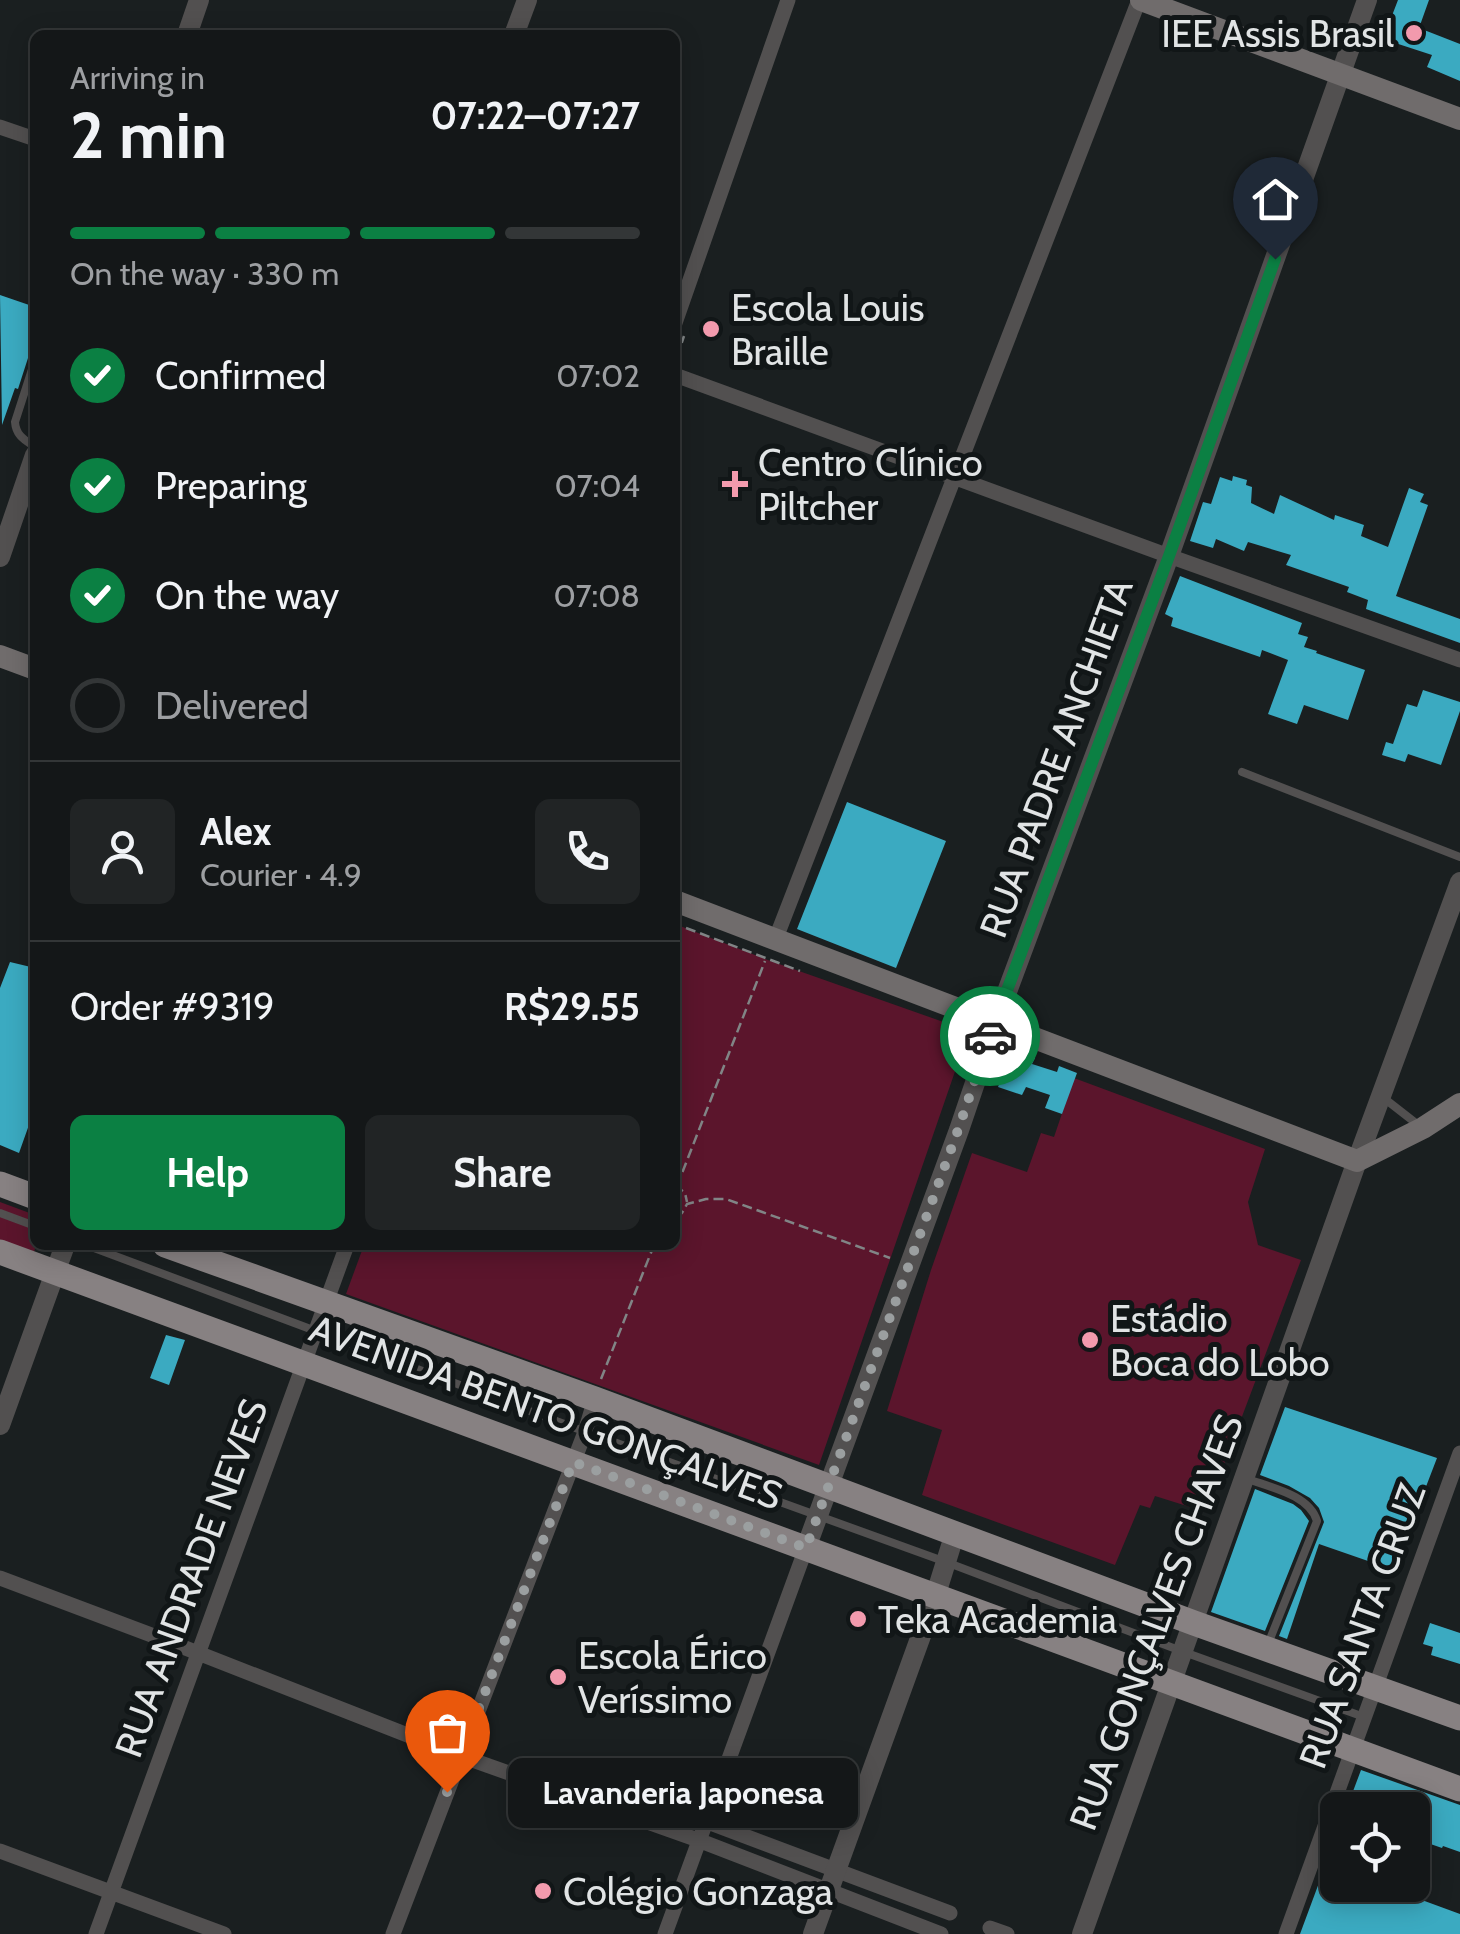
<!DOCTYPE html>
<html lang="en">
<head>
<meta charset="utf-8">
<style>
	:root { --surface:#141718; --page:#212425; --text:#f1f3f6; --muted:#9d9fa2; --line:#333637; --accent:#0b8043 }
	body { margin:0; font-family:Cabin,sans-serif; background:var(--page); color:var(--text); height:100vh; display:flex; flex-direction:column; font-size:38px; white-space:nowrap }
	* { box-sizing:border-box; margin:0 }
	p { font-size:32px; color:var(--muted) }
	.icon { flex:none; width:55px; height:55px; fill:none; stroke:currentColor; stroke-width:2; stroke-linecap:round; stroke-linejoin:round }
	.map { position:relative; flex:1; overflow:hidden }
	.panel { position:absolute; left:30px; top:30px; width:650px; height:1220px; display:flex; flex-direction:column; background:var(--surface); border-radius:15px; box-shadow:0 5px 25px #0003,0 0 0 2px var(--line) }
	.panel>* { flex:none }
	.fabs { position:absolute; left:1320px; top:1792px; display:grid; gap:20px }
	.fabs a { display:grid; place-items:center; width:110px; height:110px; border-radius:15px; background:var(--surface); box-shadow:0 5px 25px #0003,0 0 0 2px var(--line); font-size:50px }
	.pin { position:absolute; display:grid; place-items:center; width:85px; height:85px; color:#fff; margin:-102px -42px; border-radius:50% 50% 50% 0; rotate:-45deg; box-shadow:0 0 10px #0007 }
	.pin .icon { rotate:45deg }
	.courier { position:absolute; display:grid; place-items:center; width:100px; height:100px; margin:-50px; border:8px solid #0b8043; border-radius:50%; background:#fff; color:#222; box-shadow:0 2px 12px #0007 }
	.bubble { position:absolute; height:70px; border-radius:15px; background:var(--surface); box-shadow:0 5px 25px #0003,0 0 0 2px var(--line); font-size:32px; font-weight:700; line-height:70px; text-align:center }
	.headline em { font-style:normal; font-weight:700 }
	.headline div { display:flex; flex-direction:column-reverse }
	.headline { display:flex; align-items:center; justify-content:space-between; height:170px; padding:0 40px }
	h1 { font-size:65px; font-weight:700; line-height:75px }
	.bar { display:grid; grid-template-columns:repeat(4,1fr); gap:15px 10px; align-content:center; height:120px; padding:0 40px }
	.bar i { height:12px; border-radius:8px; background:var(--line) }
	.bar .active { background:var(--accent) }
	.bar p { grid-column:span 4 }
	.line { display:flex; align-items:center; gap:25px; padding:0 40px; border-top:2px solid var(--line) }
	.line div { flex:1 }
	.round { display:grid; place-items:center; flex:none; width:105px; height:105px; border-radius:15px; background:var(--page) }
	ol { padding:0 40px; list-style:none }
	li { display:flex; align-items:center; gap:30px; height:110px }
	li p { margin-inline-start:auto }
	li .icon { padding:10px; border-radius:50%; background:var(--accent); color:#fff; stroke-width:4 }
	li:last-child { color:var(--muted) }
	li i { width:55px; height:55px; border:5px solid var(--line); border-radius:50% }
	.button { display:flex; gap:20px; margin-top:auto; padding:20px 40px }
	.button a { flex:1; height:115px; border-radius:15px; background:var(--accent); color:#fff; font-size:40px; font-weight:700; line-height:115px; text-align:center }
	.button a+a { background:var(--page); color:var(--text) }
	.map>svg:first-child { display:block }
</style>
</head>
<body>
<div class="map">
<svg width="1460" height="1934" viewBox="0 0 1460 1934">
	<rect width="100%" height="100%" fill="#1a1f20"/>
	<path fill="#5b152c" d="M675,924L765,959L969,1031L819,1465L346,1294L364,1245H675Z
		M1074,1078L1265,1149L1248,1202L1258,1245L1301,1260L1206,1512L1155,1496L1150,1508L1140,1505L1115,1565L922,1495L942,1430L887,1411L931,1270L972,1153L1027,1172L1041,1133L1054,1137Z
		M0,1202L35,1215L36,1245L34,1252L0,1240Z"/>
	<path fill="#3baac1" d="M1398,0H1429L1419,28L1460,44V81L1427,67L1432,55L1383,39Z
		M0,295L35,307V327L28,346L35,349V353L28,358L18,389L15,388L2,425Z
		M1233,476L1247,480L1246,485L1252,487L1251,503L1274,514L1280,495L1334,520L1335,515L1364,525L1361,536L1388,547L1409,488L1424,494L1420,502L1428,505L1396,596L1460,619V643L1366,609L1368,600L1347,592L1349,587L1286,565L1291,555L1248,542L1244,551L1216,539L1213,548L1190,541L1203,502L1211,504L1220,477L1232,481Z
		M1180,576L1302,623L1298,634L1308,637L1304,647L1317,651L1316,653L1365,670L1348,720L1304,705L1297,724L1268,714L1288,660L1262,650L1260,657L1171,626L1173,618L1165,614Z
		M1423,690L1460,702V711L1441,765L1408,754L1405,762L1382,755L1386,742L1393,744L1407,704L1417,707Z
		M847,802L946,841L896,968L797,929Z
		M10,962L35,968V1108L19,1153L0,1145V988Z
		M1012,1049L1035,1058L1032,1064L1057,1072L1059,1066L1077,1073L1062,1114L1045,1108L1050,1095L1026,1087L1022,1095L998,1087Z
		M166,1335L185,1340L169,1385L150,1378Z
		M1285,1407L1437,1458L1394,1570L1319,1544L1287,1639L1279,1636L1324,1522L1319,1508L1310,1498L1289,1486L1260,1475Z
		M1255,1489L1293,1504L1301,1510L1309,1521L1265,1631L1211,1612Z
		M1430,1623L1460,1633V1664L1431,1655L1433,1647L1423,1644Z
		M1361,1770L1460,1805V1852L1443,1846L1442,1848L1416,1839L1419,1830L1412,1827V1810H1346Z
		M1336,1837L1338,1885H1381L1460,1914V1934H1300Z"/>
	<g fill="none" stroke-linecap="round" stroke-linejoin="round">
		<path stroke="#818586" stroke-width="2.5" stroke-dasharray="10 5" stroke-linecap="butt" d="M677,357L684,336
			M686,928L800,971
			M675,1185L685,1193L687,1202
			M677,1186L765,961
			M675,1216L682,1213L687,1204L706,1199H726L890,1258
			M601,1379L654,1245"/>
		<path stroke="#525050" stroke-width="8" d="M35,360L15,422C16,436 25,440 35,447
			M1242,772L1460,857
			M1385,1099L1417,1124
			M0,1213L35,1226
			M86,1245L567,1425L946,1562L1184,1652L1364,1717
			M1245,1478C1268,1487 1309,1494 1317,1521L1268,1644"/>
		<path stroke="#525050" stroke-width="15" d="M0,127L35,139
			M675,323L788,0
			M675,375L1169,556L1460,660
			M776,938L1139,0
			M0,1578L170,1642L461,1756L698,1840L941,1934
			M705,1821L950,1913
			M0,1851L224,1934
			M990,1928L1007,1934
			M96,1934L347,1245
			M393,1934L585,1432L595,1399
			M665,1934L806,1548
			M1286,1934L1460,1453"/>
		<path stroke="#525050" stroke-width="20" d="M187,35L199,0
			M514,35L527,0
			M0,557L35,455
			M0,1425L65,1245
			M806,1548L959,1130L995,1024L1169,556L1367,0
			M813,1934L935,1597L955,1533
			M1082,1934L1357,1161L1460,882"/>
		<path stroke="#706c6c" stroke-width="22" d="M1141,0L1460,119
			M0,656L35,669
			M675,901L1357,1161L1423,1128L1460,1104"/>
		<path stroke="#878182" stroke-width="25" d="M0,1184L35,1197
			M165,1245L595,1399L1194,1623L1460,1718
			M0,1252L1460,1789"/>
	</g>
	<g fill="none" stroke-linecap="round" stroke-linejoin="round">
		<path stroke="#9b9fa0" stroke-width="10" stroke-dasharray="0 18" d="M447,1792L573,1462L806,1548L958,1130L990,1036"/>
		<path stroke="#0b8043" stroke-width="12" d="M990,1036L1169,556L1275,259"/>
	</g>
	<g fill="#f29aad" stroke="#111617" stroke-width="4">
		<circle cx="1414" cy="33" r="10"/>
		<circle cx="711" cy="329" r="10"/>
		<path d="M730 469h10v10h10v10h-10v10h-10v-10h-10v-10h10z"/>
		<circle cx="1090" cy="1340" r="10"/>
		<circle cx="858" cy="1619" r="10"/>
		<circle cx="558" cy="1677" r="10"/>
		<circle cx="543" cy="1891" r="10"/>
	</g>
	<g text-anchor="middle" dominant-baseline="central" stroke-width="10" stroke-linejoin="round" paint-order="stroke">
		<g font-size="38" fill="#e1e4e5" stroke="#111617" text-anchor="start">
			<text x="1394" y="33" text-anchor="end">IEE Assis Brasil</text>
			<text x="731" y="307">Escola Louis<tspan x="731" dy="44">Braille</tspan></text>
			<text x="758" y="462">Centro Clínico<tspan x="758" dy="44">Piltcher</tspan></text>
			<text x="1110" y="1318">Estádio<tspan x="1110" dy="44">Boca do Lobo</tspan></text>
			<text x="878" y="1619">Teka Academia</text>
			<text x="578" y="1655">Escola Érico<tspan x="578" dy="44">Veríssimo</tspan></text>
			<text x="563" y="1891">Colégio Gonzaga</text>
		</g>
		<g font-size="38" fill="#e1e4e5" stroke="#111617">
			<text transform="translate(1056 758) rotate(-70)">RUA PADRE ANCHIETA</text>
			<text transform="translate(546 1412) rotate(20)">AVENIDA BENTO GONÇALVES</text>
			<text transform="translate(191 1578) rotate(-70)">RUA ANDRADE NEVES</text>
			<text transform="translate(1156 1622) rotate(-70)">RUA GONÇALVES CHAVES</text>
			<text transform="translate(1362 1626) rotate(-70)">RUA SANTA CRUZ</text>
		</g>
	</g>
</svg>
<div class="fabs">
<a><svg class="icon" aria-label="locate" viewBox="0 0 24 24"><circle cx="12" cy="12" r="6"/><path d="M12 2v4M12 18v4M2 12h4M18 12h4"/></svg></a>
</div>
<div class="pin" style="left:447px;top:1792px;background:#ea580c"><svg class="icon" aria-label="bag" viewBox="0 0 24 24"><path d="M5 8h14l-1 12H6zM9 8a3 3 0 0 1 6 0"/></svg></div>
<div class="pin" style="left:1275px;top:259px;background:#1f2937"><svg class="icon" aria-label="home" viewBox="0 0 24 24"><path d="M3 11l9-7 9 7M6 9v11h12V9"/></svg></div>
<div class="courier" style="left:990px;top:1036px"><svg class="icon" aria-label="car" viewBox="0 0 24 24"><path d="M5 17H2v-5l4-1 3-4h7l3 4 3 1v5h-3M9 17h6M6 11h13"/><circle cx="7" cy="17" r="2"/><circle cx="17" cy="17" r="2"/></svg></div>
<div class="bubble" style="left:508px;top:1758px;width:350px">Lavanderia Japonesa</div>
<section class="panel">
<div class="headline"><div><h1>2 min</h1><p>Arriving in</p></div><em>07:22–07:27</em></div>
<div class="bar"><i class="active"></i><i class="active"></i><i class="active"></i><i></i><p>On the way · 330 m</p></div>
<ol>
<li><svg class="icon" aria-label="check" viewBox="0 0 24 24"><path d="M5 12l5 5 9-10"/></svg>Confirmed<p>07:02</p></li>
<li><svg class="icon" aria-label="check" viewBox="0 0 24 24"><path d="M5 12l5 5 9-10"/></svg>Preparing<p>07:04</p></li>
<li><svg class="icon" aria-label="check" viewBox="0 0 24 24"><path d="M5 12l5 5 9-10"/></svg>On the way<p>07:08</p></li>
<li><i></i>Delivered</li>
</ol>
<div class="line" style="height:180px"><a class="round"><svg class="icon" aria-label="person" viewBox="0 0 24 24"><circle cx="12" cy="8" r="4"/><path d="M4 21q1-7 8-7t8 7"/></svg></a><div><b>Alex</b><p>Courier · 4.9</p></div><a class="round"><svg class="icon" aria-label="phone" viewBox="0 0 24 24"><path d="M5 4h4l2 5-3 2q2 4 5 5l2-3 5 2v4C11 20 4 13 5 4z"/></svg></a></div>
<div class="line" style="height:130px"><div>Order #9319</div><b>R$29.55</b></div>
<div class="button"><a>Help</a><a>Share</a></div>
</section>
</div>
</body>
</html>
